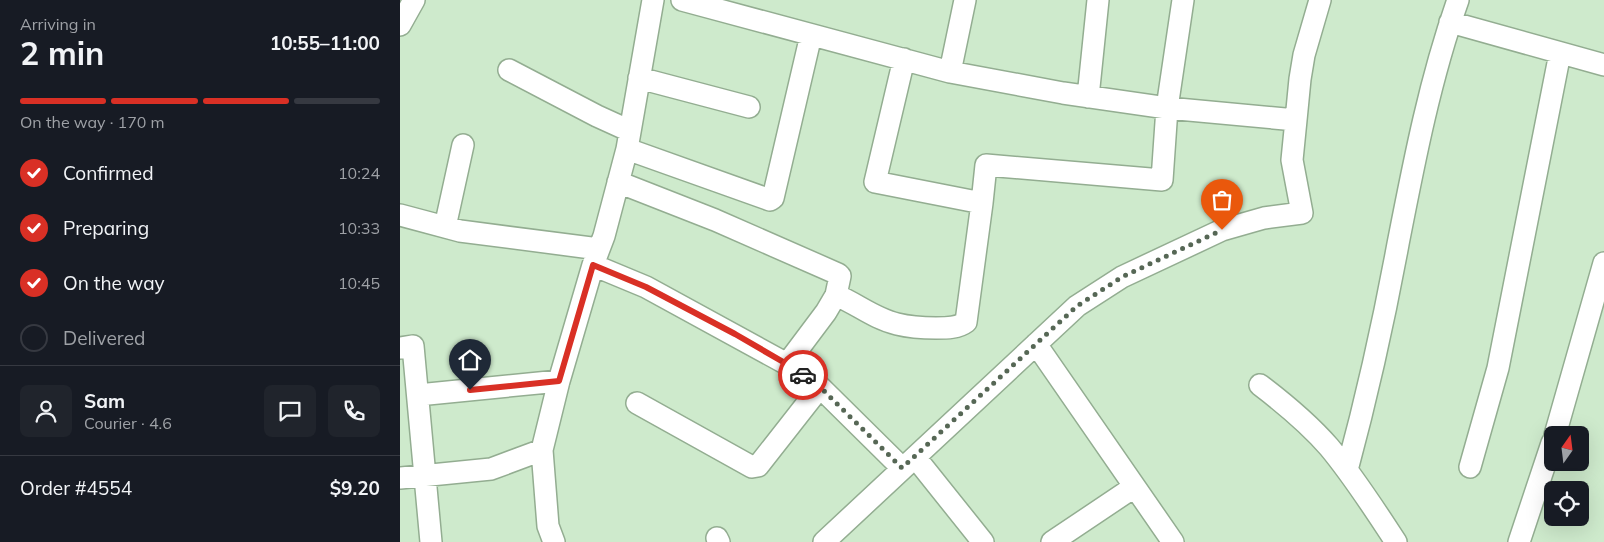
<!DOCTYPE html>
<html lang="en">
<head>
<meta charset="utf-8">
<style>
	:root { --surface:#171b24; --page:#20242c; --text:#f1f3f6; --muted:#9ea1a6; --line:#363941; --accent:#d93025 }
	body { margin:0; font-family:Mulish,sans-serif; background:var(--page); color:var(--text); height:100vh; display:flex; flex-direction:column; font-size:19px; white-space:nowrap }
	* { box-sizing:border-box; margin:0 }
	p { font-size:16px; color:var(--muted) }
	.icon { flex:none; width:28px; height:28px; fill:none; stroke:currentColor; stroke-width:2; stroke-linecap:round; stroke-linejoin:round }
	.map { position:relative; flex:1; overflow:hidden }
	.sheet { display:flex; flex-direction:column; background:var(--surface); width:400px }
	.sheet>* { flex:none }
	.needle { width:32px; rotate:14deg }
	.tools { position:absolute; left:1144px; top:426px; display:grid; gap:10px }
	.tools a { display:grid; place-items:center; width:45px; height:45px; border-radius:8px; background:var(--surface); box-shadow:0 5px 20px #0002; font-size:25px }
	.pin { position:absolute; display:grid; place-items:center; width:42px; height:42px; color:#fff; margin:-51px -21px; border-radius:50% 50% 50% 0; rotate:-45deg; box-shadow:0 0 5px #0007 }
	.pin .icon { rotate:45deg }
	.courier { position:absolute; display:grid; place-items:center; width:50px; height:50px; margin:-25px; border:4px solid #d93025; border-radius:50%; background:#fff; color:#222; box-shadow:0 1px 6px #0007 }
	.head em { font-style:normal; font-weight:700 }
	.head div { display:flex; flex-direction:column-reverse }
	.head { display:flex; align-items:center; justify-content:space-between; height:85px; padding:0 20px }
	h1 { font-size:32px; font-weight:700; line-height:38px }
	.bar { display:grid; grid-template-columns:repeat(4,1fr); gap:8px 5px; align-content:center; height:60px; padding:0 20px }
	.bar i { height:6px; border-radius:4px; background:var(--line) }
	.bar .on { background:var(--accent) }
	.bar p { grid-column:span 4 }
	.line { display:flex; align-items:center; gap:12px; padding:0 20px; border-top:1px solid var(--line) }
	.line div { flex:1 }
	.round { display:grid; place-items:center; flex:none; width:52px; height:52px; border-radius:8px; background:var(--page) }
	ol { padding:0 20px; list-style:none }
	li { display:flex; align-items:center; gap:15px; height:55px }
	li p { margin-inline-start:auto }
	li .icon { padding:5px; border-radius:50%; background:var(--accent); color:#fff; stroke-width:4 }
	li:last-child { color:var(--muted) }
	li i { width:28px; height:28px; border:2px solid var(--line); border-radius:50% }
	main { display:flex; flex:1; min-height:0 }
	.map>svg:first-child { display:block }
</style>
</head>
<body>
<main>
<section class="sheet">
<div class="head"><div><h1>2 min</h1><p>Arriving in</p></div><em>10:55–11:00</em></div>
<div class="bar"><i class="on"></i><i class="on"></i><i class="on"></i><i></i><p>On the way · 170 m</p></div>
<ol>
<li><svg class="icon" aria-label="check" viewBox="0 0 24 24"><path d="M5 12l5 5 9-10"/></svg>Confirmed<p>10:24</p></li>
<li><svg class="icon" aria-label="check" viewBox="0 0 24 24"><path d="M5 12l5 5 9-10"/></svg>Preparing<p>10:33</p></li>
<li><svg class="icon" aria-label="check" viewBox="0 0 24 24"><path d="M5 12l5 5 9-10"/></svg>On the way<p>10:45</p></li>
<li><i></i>Delivered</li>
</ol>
<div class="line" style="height:90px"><a class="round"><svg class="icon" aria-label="person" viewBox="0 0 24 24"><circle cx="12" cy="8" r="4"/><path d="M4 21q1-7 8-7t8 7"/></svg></a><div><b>Sam</b><p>Courier · 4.6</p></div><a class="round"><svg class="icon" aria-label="chat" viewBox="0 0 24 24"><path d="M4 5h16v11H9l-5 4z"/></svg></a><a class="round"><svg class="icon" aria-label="phone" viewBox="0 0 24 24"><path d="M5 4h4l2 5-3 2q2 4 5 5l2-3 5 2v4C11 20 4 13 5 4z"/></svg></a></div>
<div class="line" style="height:65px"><div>Order #4554</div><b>$9.20</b></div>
</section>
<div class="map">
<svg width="1204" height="542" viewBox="0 0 1204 542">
	<rect width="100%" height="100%" fill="#ceeacc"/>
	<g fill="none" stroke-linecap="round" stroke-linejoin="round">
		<g stroke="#93ad91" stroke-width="24">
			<path id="minor" d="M282,0L550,72L663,93L767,108L896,120L900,79L904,55L920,0
				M1050,22L1204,65
				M0,25L14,0
				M504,59L475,182L582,203L586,165L762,180L767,108L783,0
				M109,70L197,116L230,131
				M550,72L565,0
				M239,78L349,107
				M688,97L698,0
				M227,149L370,200L373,198L411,35
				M218,182L315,220L438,274L440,276L436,295
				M0,215L60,231L199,249
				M45,227L63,145
				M193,265L246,287L385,363L420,387L502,468
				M636,344L773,542
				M0,348L13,346L31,542
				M387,364L426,312L436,295C457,304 475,319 497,324C509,327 523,328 536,328C547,328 558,328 566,322L582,203
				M860,385C885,404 909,424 929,447C954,477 975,510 996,542
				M18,395L159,381
				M237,403L352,467L358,466L420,387
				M1155,435L1204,263
				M515,457L583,542
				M1070,467L1098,368L1160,53
				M947,470C967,396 984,320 998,244C1014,162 1030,79 1058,0
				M0,478L91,469L142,450
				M317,538L319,542
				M154,542L148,526L142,450L159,381L193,265L204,236L227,149L253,0
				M424,542L677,306L722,277L822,230L864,218L902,213L892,160L896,120
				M652,542L734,487
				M1119,542L1152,443"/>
		</g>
		<use href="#minor" stroke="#fff" stroke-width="21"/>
	</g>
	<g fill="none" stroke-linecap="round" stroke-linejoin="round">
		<path stroke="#566755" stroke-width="5" stroke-dasharray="0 9" d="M403,375L420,387L502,468L677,306L722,277L822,230"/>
		<path stroke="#d93025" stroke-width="6" d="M70,390L159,381L193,265L246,287L335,334L385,363L403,375"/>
	</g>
</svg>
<div class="tools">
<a><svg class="needle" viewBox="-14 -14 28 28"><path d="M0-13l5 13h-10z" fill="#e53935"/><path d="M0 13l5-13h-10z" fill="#9ea1a6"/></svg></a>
<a><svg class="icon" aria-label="locate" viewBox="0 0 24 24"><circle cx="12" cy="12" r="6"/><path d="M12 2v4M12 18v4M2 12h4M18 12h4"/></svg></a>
</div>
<div class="pin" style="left:822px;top:230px;background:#ea580c"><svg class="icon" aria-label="bag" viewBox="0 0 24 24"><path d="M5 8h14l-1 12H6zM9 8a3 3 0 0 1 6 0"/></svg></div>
<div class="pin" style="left:70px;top:390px;background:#1f2937"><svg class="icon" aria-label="home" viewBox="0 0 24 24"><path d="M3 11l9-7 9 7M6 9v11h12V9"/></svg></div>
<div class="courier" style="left:403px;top:375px"><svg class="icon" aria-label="car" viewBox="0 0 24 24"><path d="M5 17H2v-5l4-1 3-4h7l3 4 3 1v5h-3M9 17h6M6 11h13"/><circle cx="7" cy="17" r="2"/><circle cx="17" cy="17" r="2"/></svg></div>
</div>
</main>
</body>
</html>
